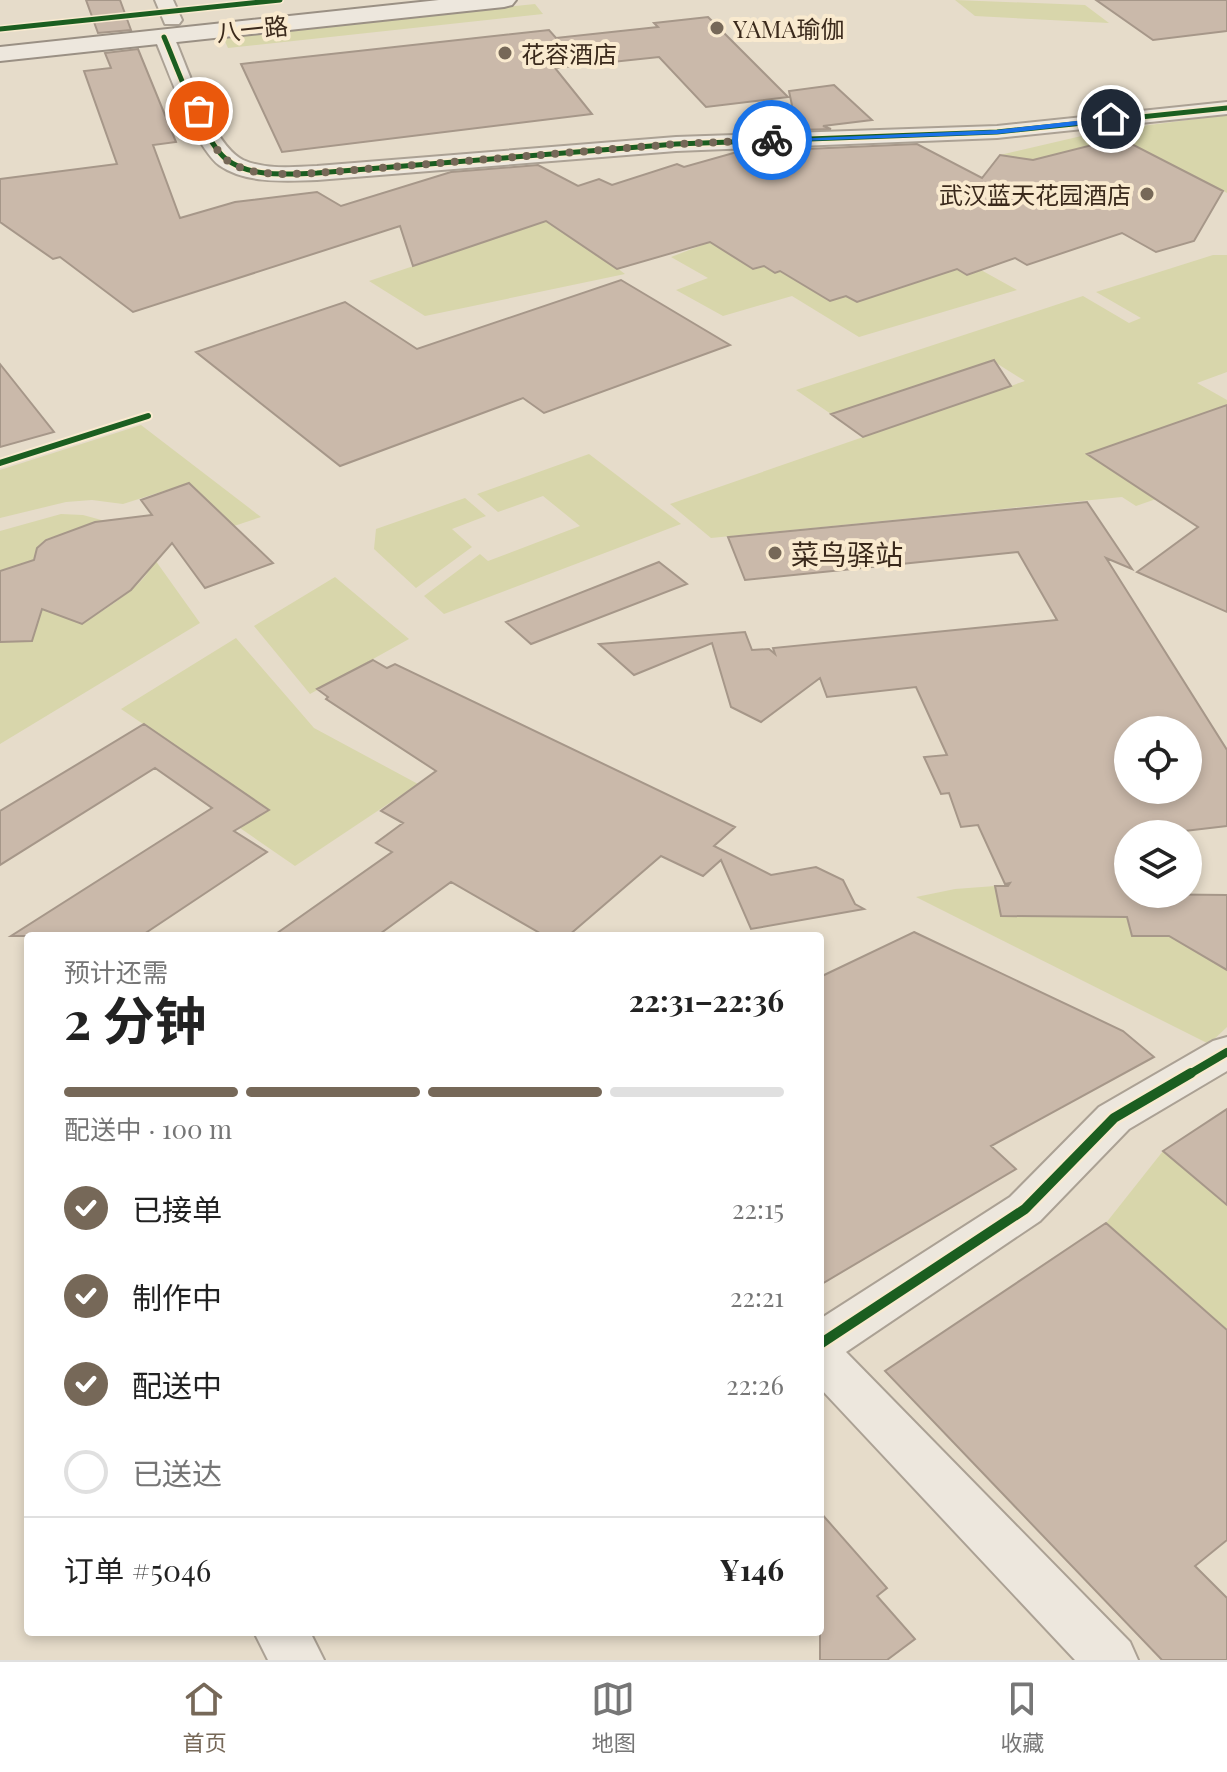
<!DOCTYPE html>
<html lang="zh">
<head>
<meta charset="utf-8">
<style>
	:root { --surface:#fff; --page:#f6f6f6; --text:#222; --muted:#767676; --line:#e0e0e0; --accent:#766858 }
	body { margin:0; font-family:"Playfair Display","Noto Sans SC",serif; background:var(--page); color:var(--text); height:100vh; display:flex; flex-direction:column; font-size:30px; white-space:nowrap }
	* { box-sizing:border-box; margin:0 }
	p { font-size:26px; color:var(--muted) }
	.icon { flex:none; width:44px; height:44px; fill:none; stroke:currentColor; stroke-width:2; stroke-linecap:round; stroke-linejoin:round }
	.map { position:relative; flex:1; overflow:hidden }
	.drawer { position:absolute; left:24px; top:932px; width:800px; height:704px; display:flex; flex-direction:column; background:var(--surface); border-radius:8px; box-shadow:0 4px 12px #0003 }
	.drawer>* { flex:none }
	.fabs { position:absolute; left:1114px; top:716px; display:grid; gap:16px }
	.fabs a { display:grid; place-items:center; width:88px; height:88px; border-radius:50%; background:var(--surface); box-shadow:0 4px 12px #0003; font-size:40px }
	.pin { position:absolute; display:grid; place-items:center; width:68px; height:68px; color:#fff; margin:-34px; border:4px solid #fff; border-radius:50%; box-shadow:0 2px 8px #0007 }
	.courier { position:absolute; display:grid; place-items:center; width:80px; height:80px; margin:-40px; border:6px solid #1a73e8; border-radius:50%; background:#fff; color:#222; box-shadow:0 2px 10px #0007 }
	.head em { font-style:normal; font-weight:700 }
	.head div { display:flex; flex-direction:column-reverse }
	.head { display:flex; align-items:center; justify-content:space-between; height:136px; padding:0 40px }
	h1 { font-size:52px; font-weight:700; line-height:60px }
	.bar { display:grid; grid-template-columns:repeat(4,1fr); gap:12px 8px; align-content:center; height:96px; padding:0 40px }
	.bar i { height:10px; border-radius:6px; background:var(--line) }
	.bar .active { background:var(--accent) }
	.bar p { grid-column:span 4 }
	.line { display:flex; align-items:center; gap:20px; padding:0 40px; border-top:2px solid var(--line) }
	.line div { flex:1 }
	ol { padding:0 40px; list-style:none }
	li { display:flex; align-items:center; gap:24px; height:88px }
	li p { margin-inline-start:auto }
	li .icon { padding:8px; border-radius:50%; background:var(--accent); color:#fff; stroke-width:4 }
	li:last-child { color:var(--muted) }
	li i { width:44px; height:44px; border:4px solid var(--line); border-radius:50% }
	.tabs { display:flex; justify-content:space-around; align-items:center; height:112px; border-top:2px solid var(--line); background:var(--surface); font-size:22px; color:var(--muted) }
	.tabs a { display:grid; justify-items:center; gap:4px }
	.tabs .active { color:var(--accent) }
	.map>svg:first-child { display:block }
</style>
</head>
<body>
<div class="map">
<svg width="1227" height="1660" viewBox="0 0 1227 1660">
	<rect width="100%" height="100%" fill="#e6dcca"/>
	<path fill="#d8d6ab" d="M955,0L1085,5L1109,23L975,16Z
		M535,4L543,14L228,48L223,37Z
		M1227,115V193L1182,170L1033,160L1000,155L1103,131Z
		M553,219L625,274L425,316L369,281Z
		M710,242L723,250L751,243L764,266L775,273L867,245L918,248L967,275L981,270L1017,290L859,337L792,296L723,316L676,290L708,278L671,257Z
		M1213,255H1227V372L1197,383L1227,400V405L1088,454L1156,499L1136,506L1122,497L711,538L670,504L1025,381L993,361L831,414L796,390L1083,296L1129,323L1141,318L1096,292Z
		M141,425L261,517L234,526L189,483L123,504L92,500L66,502L0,518V470Z
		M589,454L681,524L444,614L424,596L480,554L488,561L580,526L543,496L498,512L477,494Z
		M465,498L486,516L452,529L472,547L416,588L374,549L376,529Z
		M61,514L83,515L105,521L46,539L37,548L33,561L0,571V531Z
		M153,557L200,623L0,744V642L56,595L64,617L82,624C101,611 154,582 153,557Z
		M335,577L409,639L310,694L254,626Z
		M236,638L314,728L418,784L295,866L240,828L268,809L121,709Z
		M995,886L1001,916L1127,917L1132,936H1169L1227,970V1027L1209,1044L916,897L955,889Z
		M1163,1151L1227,1205V1330L1106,1223Z"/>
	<path fill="#cab9aa" stroke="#a69789" stroke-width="2" fill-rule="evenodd" d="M86,0H120L131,30L98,33Z
		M1096,0H1227V31L1153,40Z
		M708,17L788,97L706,107L659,57L555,68L592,114L282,152L241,64L549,30L556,38L658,27L654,23Z
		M138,49L176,142L153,145L180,218L235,202L317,192L341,206L451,172L538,165L578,186L599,179L612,185L677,164L684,167L737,152L917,144L982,178L1000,155L1033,160L1120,138L1223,191L1194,241L1156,252L1122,233L1027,265L1015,258L967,275L957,269L857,302L846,296L830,301L780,271L775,273L764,266L753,269L710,242L617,269L546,221L413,266L400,226L133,312L60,257L53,259L0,222V179L117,164L84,71L111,68L105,53Z
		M834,85L872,120L823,126L831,129L742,132L794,115L789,91Z
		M621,280L730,345L544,413L523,398L340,466L196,352L345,302L417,349Z
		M994,360L1011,386L863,437L831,414Z
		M0,364L54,432L0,447Z
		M1227,405V612L1137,572L1198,527L1087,454Z
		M189,483L273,563L205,588L172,543L131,590L82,624L42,609L32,641L0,642V571L34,560L37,548L46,540L95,522L152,515L141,500Z
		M1087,502L1132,569L1106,558L1227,750V826L1159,834H1128V894L1227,895V970L1169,936H1132L1127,917L1001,916L995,886H1008L1010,883L1005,884L978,825L961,827L949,793L941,794L924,757L947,755L916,687L827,697L820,678L761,722L731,707L712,643L634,675L599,644L745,632L752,650L769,649L775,654L773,648L1057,620L1018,552L745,580L728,537ZM1128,730H1188V790H1128Z
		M659,562L687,584L531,644L506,622Z
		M373,660L387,668L395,664L735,827L714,846L771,875L816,867L843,880L855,904L864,909L751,929L721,860L703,876L661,856L568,936H545L451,882L377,936H273L392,852L376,843L403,823L381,811L436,771L326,699L328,697L317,689Z
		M144,724L269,810L234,831L267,852L141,936H11L212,808L155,768L0,865V811Z
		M914,932L1123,1031L1154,1057L991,1146L1016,1169L820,1285V977Z
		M1227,1109V1205L1163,1151Z
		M1106,1223L1227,1330V1540L1195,1566L1227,1598V1660H1162L885,1371Z
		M820,1512L887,1588L877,1596L915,1639L887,1660H820Z"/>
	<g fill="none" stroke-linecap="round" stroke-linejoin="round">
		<g stroke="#aba194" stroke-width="4">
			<path id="street" d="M155,0H173L182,20L179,24H165Z
				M164,31L174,37C188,69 212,144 243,160C265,170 293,167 317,166L676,137L997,126L1227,102V114L997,138L676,151L317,180C286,181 246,184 219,165C193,144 168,69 154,37Z
				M1227,1037V1071L1129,1129L1040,1221L846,1352L1130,1642L1138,1660H1075L820,1388V1319L1010,1197L1099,1107L1213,1041Z
				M254,1632H310L324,1660H268Z"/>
		</g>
		<g stroke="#9a9084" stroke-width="4">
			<path id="secondary" d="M439,0H516L512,5L504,7L0,61V47Z"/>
		</g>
		<use href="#street" fill="#ede7dd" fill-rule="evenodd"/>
		<use href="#secondary" fill="#ede7dd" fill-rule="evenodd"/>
		<g stroke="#f9eacf" stroke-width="8">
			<path id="cycleway-far3" d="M0,29L280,0
				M164,37C177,67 202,139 226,159C250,178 288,174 317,173L676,144L997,132L1227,108"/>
		</g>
		<g stroke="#f9eacf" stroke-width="10">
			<path id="cycleway-far2" d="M0,463L148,416"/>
		</g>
		<g stroke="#f9eacf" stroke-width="13">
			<path id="cycleway-far1" d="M1188,1075L1227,1052"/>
		</g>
		<g stroke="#f9eacf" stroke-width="15">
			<path id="cycleway" d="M820,1344L1025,1209L1114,1118L1191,1073"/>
		</g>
		<use href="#cycleway-far3" stroke="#1b5e20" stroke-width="5"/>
		<use href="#cycleway-far2" stroke="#1b5e20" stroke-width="6"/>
		<use href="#cycleway-far1" stroke="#1b5e20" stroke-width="8"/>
		<use href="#cycleway" stroke="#1b5e20" stroke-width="10"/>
	</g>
	<path fill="#1a73e8" d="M1111,117L1114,121L997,134L772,142L768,140L997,130Z"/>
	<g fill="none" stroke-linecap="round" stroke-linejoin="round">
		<path stroke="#766858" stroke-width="8" stroke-dasharray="0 14.4" d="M199,111C205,125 210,141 219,152C239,179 287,174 317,173L676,144L772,140"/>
	</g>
	<g fill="#766858" stroke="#f9eacf" stroke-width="3">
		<circle cx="717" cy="28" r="8"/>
		<circle cx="505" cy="53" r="8"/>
		<circle cx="1147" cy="194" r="8"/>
		<circle cx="775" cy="553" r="8"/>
	</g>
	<g text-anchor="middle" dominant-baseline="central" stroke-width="8" stroke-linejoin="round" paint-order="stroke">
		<g font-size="24" fill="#3a291b" stroke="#f9eacf">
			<text transform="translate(252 28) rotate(-6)">八一路</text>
		</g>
		<g font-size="24" fill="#3a291b" stroke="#f9eacf" text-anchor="start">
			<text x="733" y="28">YAMA瑜伽</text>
			<text x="521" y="53">花容酒店</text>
			<text x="1131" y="194" text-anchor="end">武汉蓝天花园酒店</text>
		</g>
		<g font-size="28" fill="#3a291b" stroke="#f9eacf" text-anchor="start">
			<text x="791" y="553">菜鸟驿站</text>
		</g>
	</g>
</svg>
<div class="fabs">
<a><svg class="icon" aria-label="locate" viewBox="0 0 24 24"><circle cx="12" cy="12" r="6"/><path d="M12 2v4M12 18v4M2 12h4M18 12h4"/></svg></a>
<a><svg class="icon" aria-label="layers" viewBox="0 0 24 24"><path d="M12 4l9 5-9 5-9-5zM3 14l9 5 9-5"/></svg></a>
</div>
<div class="pin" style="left:199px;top:111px;background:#ea580c"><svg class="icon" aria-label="bag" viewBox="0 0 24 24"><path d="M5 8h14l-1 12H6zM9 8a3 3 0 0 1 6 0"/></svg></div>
<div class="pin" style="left:1111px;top:119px;background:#1f2937"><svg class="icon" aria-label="home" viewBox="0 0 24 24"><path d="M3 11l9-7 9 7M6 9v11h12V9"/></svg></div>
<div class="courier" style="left:772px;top:140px"><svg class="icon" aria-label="bike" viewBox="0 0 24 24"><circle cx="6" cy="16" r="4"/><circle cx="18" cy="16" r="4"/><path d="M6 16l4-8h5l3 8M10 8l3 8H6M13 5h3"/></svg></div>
<section class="drawer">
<div class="head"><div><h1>2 分钟</h1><p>预计还需</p></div><em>22:31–22:36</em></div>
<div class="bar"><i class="active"></i><i class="active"></i><i class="active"></i><i></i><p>配送中 · 100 m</p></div>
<ol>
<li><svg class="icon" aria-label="check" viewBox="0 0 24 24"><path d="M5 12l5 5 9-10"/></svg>已接单<p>22:15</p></li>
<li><svg class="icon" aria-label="check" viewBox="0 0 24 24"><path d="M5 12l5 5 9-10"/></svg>制作中<p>22:21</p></li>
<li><svg class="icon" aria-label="check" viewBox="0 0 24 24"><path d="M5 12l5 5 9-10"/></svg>配送中<p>22:26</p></li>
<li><i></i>已送达</li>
</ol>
<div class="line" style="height:104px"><div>订单 #5046</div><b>¥146</b></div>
</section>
</div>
<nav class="tabs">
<a class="active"><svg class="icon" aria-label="home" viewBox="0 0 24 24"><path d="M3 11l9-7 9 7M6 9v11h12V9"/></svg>首页</a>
<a><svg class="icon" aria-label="map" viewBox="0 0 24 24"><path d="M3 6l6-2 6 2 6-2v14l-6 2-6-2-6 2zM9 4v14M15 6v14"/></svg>地图</a>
<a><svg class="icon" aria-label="saved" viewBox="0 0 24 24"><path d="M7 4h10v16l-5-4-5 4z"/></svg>收藏</a>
</nav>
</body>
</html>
